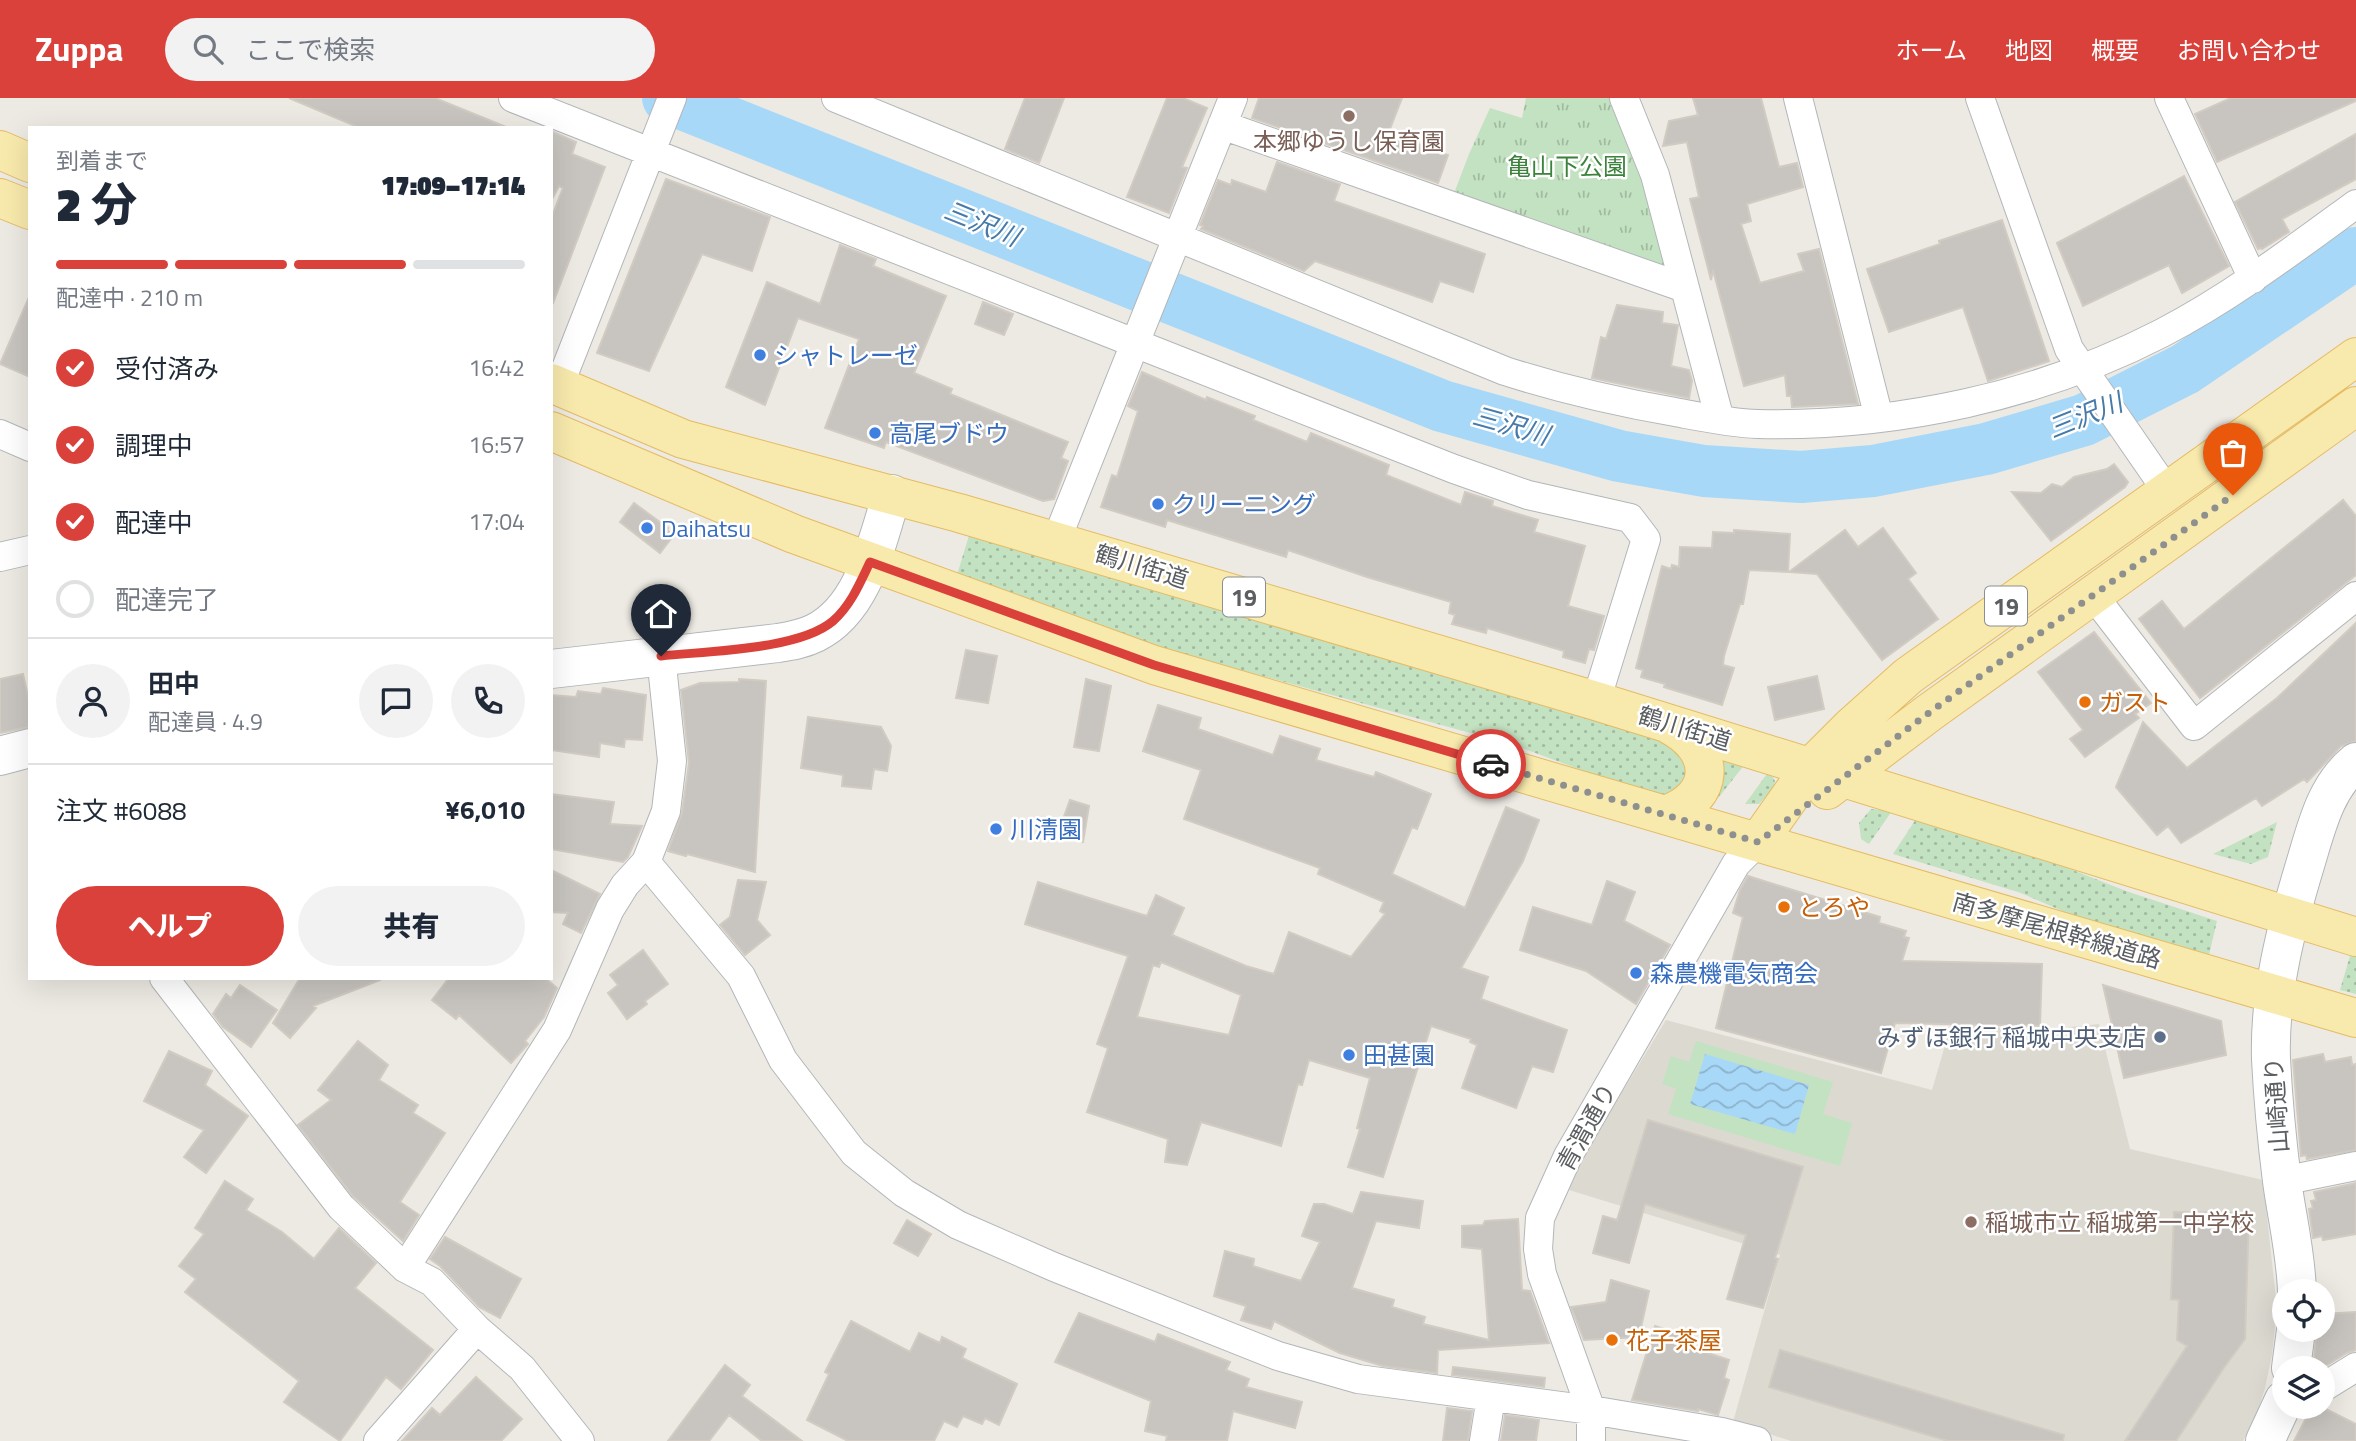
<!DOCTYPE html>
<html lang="ja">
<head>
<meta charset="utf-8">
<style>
	:root { --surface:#fff; --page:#f2f2f3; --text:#1f2937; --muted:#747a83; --line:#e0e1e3; --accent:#db413b }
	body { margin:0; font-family:"Titillium Web","Noto Sans JP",sans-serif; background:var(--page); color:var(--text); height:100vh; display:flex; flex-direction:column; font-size:26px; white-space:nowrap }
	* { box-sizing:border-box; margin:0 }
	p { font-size:23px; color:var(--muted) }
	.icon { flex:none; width:38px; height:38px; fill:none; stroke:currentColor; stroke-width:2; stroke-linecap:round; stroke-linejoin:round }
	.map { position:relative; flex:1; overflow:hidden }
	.side { position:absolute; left:28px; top:28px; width:525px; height:854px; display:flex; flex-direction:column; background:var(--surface); border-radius:0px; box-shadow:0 7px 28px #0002 }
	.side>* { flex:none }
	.fabs { position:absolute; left:2272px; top:1181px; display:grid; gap:14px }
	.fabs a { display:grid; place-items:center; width:63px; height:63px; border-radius:50%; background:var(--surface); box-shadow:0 7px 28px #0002; font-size:35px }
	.pin { position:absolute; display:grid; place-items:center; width:60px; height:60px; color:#fff; margin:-72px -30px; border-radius:50% 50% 50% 0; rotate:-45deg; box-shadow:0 0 7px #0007 }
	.pin .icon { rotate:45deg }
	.courier { position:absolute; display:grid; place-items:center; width:70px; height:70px; margin:-35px; border:5px solid #db413b; border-radius:50%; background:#fff; color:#222; box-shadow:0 2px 9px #0007 }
	.head em { font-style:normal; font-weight:800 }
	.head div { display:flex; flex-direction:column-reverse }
	.head { display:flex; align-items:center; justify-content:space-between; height:119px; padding:0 28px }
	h1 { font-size:46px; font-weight:800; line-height:52px }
	.bar { display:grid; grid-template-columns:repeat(4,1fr); gap:10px 7px; align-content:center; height:84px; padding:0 28px }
	.bar i { height:9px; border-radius:5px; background:var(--line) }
	.bar .current { background:var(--accent) }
	.bar p { grid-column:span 4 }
	.line { display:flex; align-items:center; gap:18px; padding:0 28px; border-top:2px solid var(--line) }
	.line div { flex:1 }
	.round { display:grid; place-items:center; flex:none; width:74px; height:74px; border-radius:37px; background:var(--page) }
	ol { padding:0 28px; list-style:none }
	li { display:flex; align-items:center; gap:21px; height:77px }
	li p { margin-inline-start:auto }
	li .icon { padding:7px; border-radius:50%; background:var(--accent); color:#fff; stroke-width:4 }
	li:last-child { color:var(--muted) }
	li i { width:38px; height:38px; border:4px solid var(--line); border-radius:50% }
	.primary-button { display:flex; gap:14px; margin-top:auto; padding:14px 28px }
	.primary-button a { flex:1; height:80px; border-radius:42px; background:var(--accent); color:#fff; font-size:28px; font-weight:800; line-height:80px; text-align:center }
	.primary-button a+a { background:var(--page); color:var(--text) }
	header { display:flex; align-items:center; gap:42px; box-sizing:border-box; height:98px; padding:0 35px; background:var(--accent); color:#fff }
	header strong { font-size:33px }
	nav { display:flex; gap:38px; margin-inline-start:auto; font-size:24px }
	.search { width:490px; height:63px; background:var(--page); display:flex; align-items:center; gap:18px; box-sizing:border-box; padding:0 24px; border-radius:38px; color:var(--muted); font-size:26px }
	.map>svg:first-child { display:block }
</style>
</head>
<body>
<header>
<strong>Zuppa</strong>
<div class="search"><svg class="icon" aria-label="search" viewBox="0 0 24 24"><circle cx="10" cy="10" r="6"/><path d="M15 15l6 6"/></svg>ここで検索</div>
<nav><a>ホーム</a><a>地図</a><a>概要</a><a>お問い合わせ</a></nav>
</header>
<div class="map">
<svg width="2356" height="1343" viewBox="0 0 2356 1343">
	<defs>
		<pattern id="grass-dots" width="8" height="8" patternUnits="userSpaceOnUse" patternTransform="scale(1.75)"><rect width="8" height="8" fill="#c3e2c1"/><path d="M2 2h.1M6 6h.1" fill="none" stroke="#a1baa0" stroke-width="1.8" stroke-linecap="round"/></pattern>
		<pattern id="park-tufts" width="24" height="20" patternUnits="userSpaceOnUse" patternTransform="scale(1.75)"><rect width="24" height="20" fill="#c3e2c1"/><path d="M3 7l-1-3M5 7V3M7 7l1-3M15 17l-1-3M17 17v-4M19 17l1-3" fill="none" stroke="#a1baa0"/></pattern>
		<pattern id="water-waves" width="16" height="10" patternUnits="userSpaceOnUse" patternTransform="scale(1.75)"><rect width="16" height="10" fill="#a8d8f8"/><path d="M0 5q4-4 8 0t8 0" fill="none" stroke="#8cb2cc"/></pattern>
	</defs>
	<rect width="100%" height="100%" fill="#edeae3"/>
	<path fill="#dcd9d1" d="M1666,922L1932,992L1951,927L2042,932L2099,926L2130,1051L2263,1082L2277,1210L2272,1257L2265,1290L2255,1321L2243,1343H1791L1733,1324L1780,1157L1569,1092L1588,1050Z"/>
	<path fill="url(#grass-dots)" d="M971,431L1682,647L1689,684L1659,701L1514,647L1161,550L956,480Z
		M1715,658L1745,666L1719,699L1711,696Z
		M1769,673L1775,683L1773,691L1759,706H1745Z
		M1871,711L1892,713L1869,746L1861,741L1859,725Z
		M1918,718L2017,750L2126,793L2217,823L2209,857L2083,822L2021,795L1893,756Z
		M2277,724L2268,759L2251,766L2213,756Z
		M2352,851L2356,852V896L2340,892Z"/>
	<path fill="url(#park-tufts)" d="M1526,0H1611L1644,77L1670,166L1662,170L1453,98L1469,56L1490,10L1522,20Z"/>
	<path fill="#c3e2c1" d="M1696,943L1833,984L1823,1016L1852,1025L1840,1068L1668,1016L1676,991L1662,986L1671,958L1689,964Z"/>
	<path fill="url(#water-waves)" d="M1705,956L1809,987L1795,1036L1690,1006Z"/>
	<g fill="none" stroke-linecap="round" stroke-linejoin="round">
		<path stroke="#a8d8f8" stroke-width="52" d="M668,0L1442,308L1619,358L1704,373L1801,379L1873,373L1986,351L2084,322L2185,271L2356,155"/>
	</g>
	<path fill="#c8c5c0" stroke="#d1cbc2" stroke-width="2" fill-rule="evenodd" d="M289,0H435L506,29L360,30Z
		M1025,0H1064L1039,65L1005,51Z
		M1167,0H1183L1207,10L1182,69L1187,70L1169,115L1127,99Z
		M1259,0H1402L1390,31L1409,43L1448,57L1438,85L1252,20Z
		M1693,0H1761L1779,69L1797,65L1803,89L1747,106L1751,123L1741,126L1760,185L1804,173L1798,156L1819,151L1858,306L1792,309L1791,298H1787L1785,277L1744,288L1713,172L1711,182L1690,101L1699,99L1687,44L1663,48L1669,23L1698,17Z
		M2231,0H2356V3L2217,64L2195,16Z
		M551,33L576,44L572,56L605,69L553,205L551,204V121L563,90L559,88L551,103Z
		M2356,36V81L2282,121L2289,134L2262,151L2261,150L2258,151L2235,104Z
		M1277,64L1340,86L1334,103L1485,156L1473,194L1440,183L1432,204L1315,163L1304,173L1201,131L1203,128L1200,127L1218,82L1231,87L1232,82L1266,94Z
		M2184,78L2229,168L2182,195L2169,167L2083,208L2057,145Z
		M666,81L770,119L752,173L702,156L649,273L597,255Z
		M2002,122L2049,263L1988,283L1963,209L1889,234L1867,171L1940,146L1939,143Z
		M840,147L876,161L873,168L946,198L914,275L952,291L950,296L1068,344L1061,360L1068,363L1054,401L1043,403L886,344L884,350L825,330L859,241L798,220L765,307L726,289L767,184L820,206Z
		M30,197V279L0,266Z
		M983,204L1013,216L1004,237L975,226Z
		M1617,207L1663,214L1662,225L1678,227L1671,268L1689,272L1692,283L1689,300L1592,280L1601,239L1606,241Z
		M1142,274L1206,302L1207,299L1255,318L1253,322L1307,344L1311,335L1389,367L1386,377L1461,407L1465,394L1493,403L1492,408L1538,422L1534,434L1585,448L1568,508L1604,518L1594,552L1589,551L1585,565L1563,559L1564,553L1487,530L1486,535L1452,526L1455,517L1449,515L1451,504L1367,479L1288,452L1286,459L1167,422L1165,429L1101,409L1112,377L1117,379L1138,313L1128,308Z
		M2114,366L2128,384L2125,389L2051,443L2012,394L2041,395L2052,386L2062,389L2074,379L2107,371Z
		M2343,402L2356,418V477L2200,600L2139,521L2162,503L2184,531Z
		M634,405L668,430L667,432L673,438L660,455L620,424Z
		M1883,430L1916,475L1908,481L1938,521L1882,562L1817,476L1789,474L1845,432L1858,449Z
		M1734,432L1790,436L1788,474L1749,472L1743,506H1740L1724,558L1723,567L1734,570L1722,607L1664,589L1665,586L1641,579L1643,572L1636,570L1662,468L1671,471L1672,467L1679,469L1680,449L1712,450L1713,434L1734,435Z
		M2356,525V643L2341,648L2307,684L2304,681L2262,708L2256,700L2181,745L2168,728L2157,737L2116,689L2143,624L2187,670L2277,600Z
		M2094,534L2151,605L2135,616L2139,620L2085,659L2070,641L2083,632L2038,574Z
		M966,552L997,558L988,605L956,600Z
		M23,576L30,607V629L0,635V581Z
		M1817,578L1824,611L1775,622L1768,589Z
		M739,581L766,583L755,774L687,756L686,758L668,753L682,715L689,665L681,592L700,585L739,584Z
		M1086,581L1111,588L1099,653L1074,649Z
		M603,590L646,597L642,642L625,641L624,649L600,645L599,659L551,652V597L576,599L578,593L601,596Z
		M1158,607L1201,620L1198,631L1273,657L1280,638L1320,651L1316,662L1374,679L1376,674L1431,696L1417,731L1412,729L1392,776L1465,810L1506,709L1539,722L1523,763L1461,870L1488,879L1481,901L1567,932L1553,974L1532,968L1516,1010L1462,990L1477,947L1470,944L1471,941L1431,928L1383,1079L1348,1069L1360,1031L1357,1030L1370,980L1309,962L1302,987L1298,986L1281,1048L1201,1024L1187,1067L1165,1064L1168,1041L1087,1014L1108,950L1097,946L1128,858L1025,826L1038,784L1147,818L1156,797L1184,810L1172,837L1246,868L1274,876L1289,834L1351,859L1385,816L1380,813L1384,804L1318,776L1320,770L1184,721L1201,672L1143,653ZM1161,864L1241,897L1229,937L1137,919L1153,867L1159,869Z
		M808,619L881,629L891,648L887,673L874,671L871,691L842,688L843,677L801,670Z
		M551,696L614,704L610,726L642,728L628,759L623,764L551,751Z
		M1070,702L1089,708L1083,744L1058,735Z
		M551,772L600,796L581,835L563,826L568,815L551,814Z
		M1748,778L1880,819L1879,825L1906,833L1904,839L1909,840L1902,863L2042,866L2040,928L1895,925L1881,975L1716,930L1743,819L1733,815L1740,792Z
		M738,782L766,784L757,822L770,837L745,857L720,827L730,819Z
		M1607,783L1635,794L1624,823L1670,847L1636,906L1586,873L1520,852L1533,809L1592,827Z
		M643,852L668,886L645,903L647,906L627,921L608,895L618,887L610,877Z
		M300,880H380V882L313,908L316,910L290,940L273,925Z
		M449,880H545L557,890L544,919L525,943L528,946L511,965L459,917L456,921L432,902Z
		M240,887L277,912L251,949L223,929L213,916L226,896L231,900Z
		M2103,887L2221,923L2226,957L2124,980Z
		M358,943L388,967L379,982L418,1007L413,1015L445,1035L400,1104L419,1117L403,1143L353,1098L298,1027L331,1002L318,992Z
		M169,953L212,973L205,987L248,1018L206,1075L184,1059L204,1032L144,1003Z
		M2323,956L2325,964L2351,959L2352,967L2356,966V1052L2307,1061L2306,1057L2301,1058L2293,962Z
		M1648,1022L1803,1069L1775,1160L1778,1161L1763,1210L1727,1201L1746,1137L1645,1106L1629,1165L1593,1155L1603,1118L1617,1122Z
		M225,1083L253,1101L246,1112L282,1134L314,1161L339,1130L376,1165L355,1190L433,1252L401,1291L386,1279L340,1343L284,1304L299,1283L185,1194L196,1181L179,1168L204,1136L195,1130Z
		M2356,1085V1136L2323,1142L2322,1138L2313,1140L2309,1111L2313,1110L2311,1103L2316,1102L2314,1094Z
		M1361,1094L1423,1103L1419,1130L1376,1123L1352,1190L1394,1202L1392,1209L1425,1219L1423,1226L1489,1242L1482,1151L1462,1149V1128L1483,1127L1485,1123L1518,1121L1522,1192L1530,1193L1549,1245L1438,1252L1437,1275L1383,1268L1340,1255L1274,1223L1271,1231L1241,1222L1246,1208L1214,1198L1225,1153L1254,1161L1253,1168L1301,1183L1320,1144L1302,1138L1314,1106H1324L1353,1116Z
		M2174,1114L2249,1115L2245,1241L2223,1271L2176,1343H2125L2187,1248L2177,1242L2179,1202L2171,1201Z
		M907,1122L931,1136L918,1158L894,1145Z
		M445,1139L521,1181L500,1220L479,1209L440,1168L430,1161Z
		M1611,1182L1649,1193L1639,1239L1584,1242L1571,1209L1606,1204Z
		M2356,1214V1252L2347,1255L2322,1270H2313L2317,1232H2322V1216Z
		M1079,1215L1155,1244L1158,1236L1230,1264L1226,1272L1249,1281L1246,1289L1302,1304L1295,1330L1233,1313L1227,1343H1166L1167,1338L1145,1333L1151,1303L1055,1264Z
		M851,1223L910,1254L919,1235L940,1245L942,1239L966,1251L962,1260L1017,1286L999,1327L985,1320L982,1326L963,1318L957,1329L944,1323L934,1343H848L807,1322L829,1276L825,1274Z
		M1655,1228L1686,1238L1683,1247L1729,1262L1724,1280L1729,1282L1718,1317L1698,1311V1313L1632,1302Z
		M1780,1252L2064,1337L2063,1343H1948L1769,1289Z
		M725,1267L750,1287L742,1298L802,1343H762L729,1317L709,1343H668Z
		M1453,1269L1545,1280L1544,1289L1452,1277Z
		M476,1279L522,1321L501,1343H402L432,1310L440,1317Z
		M2312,1309H2322L2356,1326V1343H2294Z
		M1447,1310L1472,1313L1468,1343H1443Z
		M1505,1317L1539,1322L1536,1343H1501Z"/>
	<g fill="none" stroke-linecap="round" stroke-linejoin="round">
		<g stroke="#b3b6b9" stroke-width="30">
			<path id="street" d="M513,0L1454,371L1528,397L1630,420L1646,441L1596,603
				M836,0L1505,273C1561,291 1617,304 1675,314C1702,319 1730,325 1758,326C1896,329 2040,298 2162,235C2231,199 2293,152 2356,106
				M1624,0L1655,77L1720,322
				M1798,0L1879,320
				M1980,0L2069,251L2167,393
				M2169,0L2253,181
				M1222,27L1685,190
				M559,288L672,0
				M0,336L30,349
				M1056,443L1233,0
				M0,459L30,452
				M2093,497L2194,628L2356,498
				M646,764L741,878L783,962L854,1055L904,1095L958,1127L1054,1169L1278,1258L1358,1281L1591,1312L1722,1334L1757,1343
				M164,880L341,1109L405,1170L432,1184L477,1231L522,1270L580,1343
				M2282,1083L2356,1068
				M405,1170L557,932L610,811L625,787L646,764L666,713L672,663L661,558
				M2322,1290L2356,1269
				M378,1343L477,1231
				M1484,1343L1491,1299
				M1591,1343V1312L1542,1176L1538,1151L1540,1120L1568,1058L1736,766L1758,744"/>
		</g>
		<g stroke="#b2b6b9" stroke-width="40">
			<path id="secondary" d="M551,571L778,545C791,543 803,541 815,535C864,511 877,443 892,396
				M0,658L30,650
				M2297,1194C2296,1156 2287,1120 2282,1083C2277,1043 2273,1001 2271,961C2269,895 2286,830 2305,767C2316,731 2325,689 2356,664
				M2291,1270L2296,1232
				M2265,1343L2284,1302"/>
		</g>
		<g stroke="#e5bb63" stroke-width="40">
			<path id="primary" d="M0,52L30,65
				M0,100L30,112
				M551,285L683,341L959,415L1596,603L2356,839
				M551,333L794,436L1154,567L2356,920
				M1827,692L1930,614L2356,308
				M1665,717C1717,699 1717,652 1670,627
				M1758,744L1810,670L1851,629L1908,578L2356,259"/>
		</g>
		<use href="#street" stroke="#fff" stroke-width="28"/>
		<use href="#secondary" stroke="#fff" stroke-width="38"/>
		<use href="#primary" stroke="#f8e9ac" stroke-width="38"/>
	</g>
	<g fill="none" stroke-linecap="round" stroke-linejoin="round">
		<path stroke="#8e908f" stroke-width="7" stroke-dasharray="0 12.6" d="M1491,666L1758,744L1930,614L2233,397"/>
		<path stroke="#db413b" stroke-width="9" d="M661,558C707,553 799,552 833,523C851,507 860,485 870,464L1154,567L1491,666"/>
	</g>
	<g fill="#8d6e63" stroke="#fff" stroke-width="2.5">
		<circle cx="1349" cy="18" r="7"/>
		<circle cx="1971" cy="1124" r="7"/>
	</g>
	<g fill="#3f7fe0" stroke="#fff" stroke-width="2.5">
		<circle cx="760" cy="257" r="7"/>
		<circle cx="875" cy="335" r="7"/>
		<circle cx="1158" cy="406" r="7"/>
		<circle cx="647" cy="430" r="7"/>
		<circle cx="996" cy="731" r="7"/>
		<circle cx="1636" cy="875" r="7"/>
		<circle cx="1349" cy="957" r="7"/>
	</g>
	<g fill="#e8710a" stroke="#fff" stroke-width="2.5">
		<circle cx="2085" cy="604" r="7"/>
		<circle cx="1784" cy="809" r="7"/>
		<circle cx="1612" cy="1242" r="7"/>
	</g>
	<circle fill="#5c6f8a" stroke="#fff" stroke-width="2.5" cx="2160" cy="939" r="7"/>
	<g text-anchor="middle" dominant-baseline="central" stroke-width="5" stroke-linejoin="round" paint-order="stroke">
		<g fill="#fff" stroke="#8c8f91" stroke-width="2">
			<rect x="1223" y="479.5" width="42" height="39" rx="5"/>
			<rect x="1985" y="488.5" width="42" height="39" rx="5"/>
		</g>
		<g font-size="23" font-weight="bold" fill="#5b5f62">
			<text x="1244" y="499">19</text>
			<text x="2006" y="508">19</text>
		</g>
		<g font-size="24" fill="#785e54" stroke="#fff">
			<text x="1349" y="43">本郷ゆうし保育園</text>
			<text x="1985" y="1124" text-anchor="start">稲城市立 稲城第一中学校</text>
		</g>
		<g font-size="24" fill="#3c813c" stroke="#fff">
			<text x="1567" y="68">亀山下公園</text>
		</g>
		<g font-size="24" fill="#366cbe" stroke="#fff" text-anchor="start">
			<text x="774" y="257">シャトレーゼ</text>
			<text x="889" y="335">高尾ブドウ</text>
			<text x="1172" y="406">クリーニング</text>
			<text x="661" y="430">Daihatsu</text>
			<text x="1010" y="731">川清園</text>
			<text x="1650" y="875">森農機電気商会</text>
			<text x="1363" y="957">田甚園</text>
		</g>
		<g font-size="24" fill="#5b5f62" stroke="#fff">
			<text transform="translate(1142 468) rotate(17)">鶴川街道</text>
			<text transform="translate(1685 630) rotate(17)">鶴川街道</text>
			<text transform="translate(2057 832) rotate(16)">南多摩尾根幹線道路</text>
			<text transform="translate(2276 1007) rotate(-94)">山崎通り</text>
			<text transform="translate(1586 1029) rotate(-61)">青渭通り</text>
		</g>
		<g font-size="24" fill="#c56008" stroke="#fff" text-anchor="start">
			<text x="2099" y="604">ガスト</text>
			<text x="1798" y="809">とろや</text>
			<text x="1626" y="1242">花子茶屋</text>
		</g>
		<g font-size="24" fill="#4e5e75" stroke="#fff" text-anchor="end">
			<text x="2146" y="939">みずほ銀行 稲城中央支店</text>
		</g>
		<g font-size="26" font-style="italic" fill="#477aa8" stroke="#fff">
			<text transform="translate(982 125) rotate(22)">三沢川</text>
			<text transform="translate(2085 317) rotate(-22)">三沢川</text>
			<text transform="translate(1511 327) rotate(16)">三沢川</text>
		</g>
	</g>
</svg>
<div class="fabs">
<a><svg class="icon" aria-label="locate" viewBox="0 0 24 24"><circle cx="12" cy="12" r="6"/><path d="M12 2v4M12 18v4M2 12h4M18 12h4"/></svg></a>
<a><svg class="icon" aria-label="layers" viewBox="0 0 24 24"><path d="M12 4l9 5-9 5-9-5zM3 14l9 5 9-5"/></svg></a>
</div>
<div class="pin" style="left:2233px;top:397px;background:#ea580c"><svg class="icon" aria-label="bag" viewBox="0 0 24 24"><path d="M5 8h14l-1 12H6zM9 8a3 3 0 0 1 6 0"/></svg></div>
<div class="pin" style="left:661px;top:558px;background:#1f2937"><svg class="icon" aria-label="home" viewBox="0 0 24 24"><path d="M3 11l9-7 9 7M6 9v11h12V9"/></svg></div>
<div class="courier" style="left:1491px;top:666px"><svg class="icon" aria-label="car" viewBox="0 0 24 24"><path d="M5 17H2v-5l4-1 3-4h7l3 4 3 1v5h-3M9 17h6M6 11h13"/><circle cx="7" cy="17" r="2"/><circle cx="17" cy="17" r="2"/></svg></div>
<section class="side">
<div class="head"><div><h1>2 分</h1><p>到着まで</p></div><em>17:09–17:14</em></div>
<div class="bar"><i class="current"></i><i class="current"></i><i class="current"></i><i></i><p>配達中 · 210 m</p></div>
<ol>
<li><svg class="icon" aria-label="check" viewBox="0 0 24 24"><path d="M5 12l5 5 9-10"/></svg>受付済み<p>16:42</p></li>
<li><svg class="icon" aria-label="check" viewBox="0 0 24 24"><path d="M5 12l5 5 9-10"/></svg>調理中<p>16:57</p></li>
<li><svg class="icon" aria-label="check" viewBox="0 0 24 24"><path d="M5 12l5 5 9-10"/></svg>配達中<p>17:04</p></li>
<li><i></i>配達完了</li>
</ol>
<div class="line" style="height:126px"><a class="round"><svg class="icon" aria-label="person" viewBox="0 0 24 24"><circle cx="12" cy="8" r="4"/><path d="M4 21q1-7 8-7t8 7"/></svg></a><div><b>田中</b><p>配達員 · 4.9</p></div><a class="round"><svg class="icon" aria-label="chat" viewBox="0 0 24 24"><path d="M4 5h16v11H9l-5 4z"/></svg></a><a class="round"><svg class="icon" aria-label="phone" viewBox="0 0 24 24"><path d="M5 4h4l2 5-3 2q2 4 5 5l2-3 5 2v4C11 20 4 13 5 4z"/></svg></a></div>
<div class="line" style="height:91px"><div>注文 #6088</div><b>¥6,010</b></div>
<div class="primary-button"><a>ヘルプ</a><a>共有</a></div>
</section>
</div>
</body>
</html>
